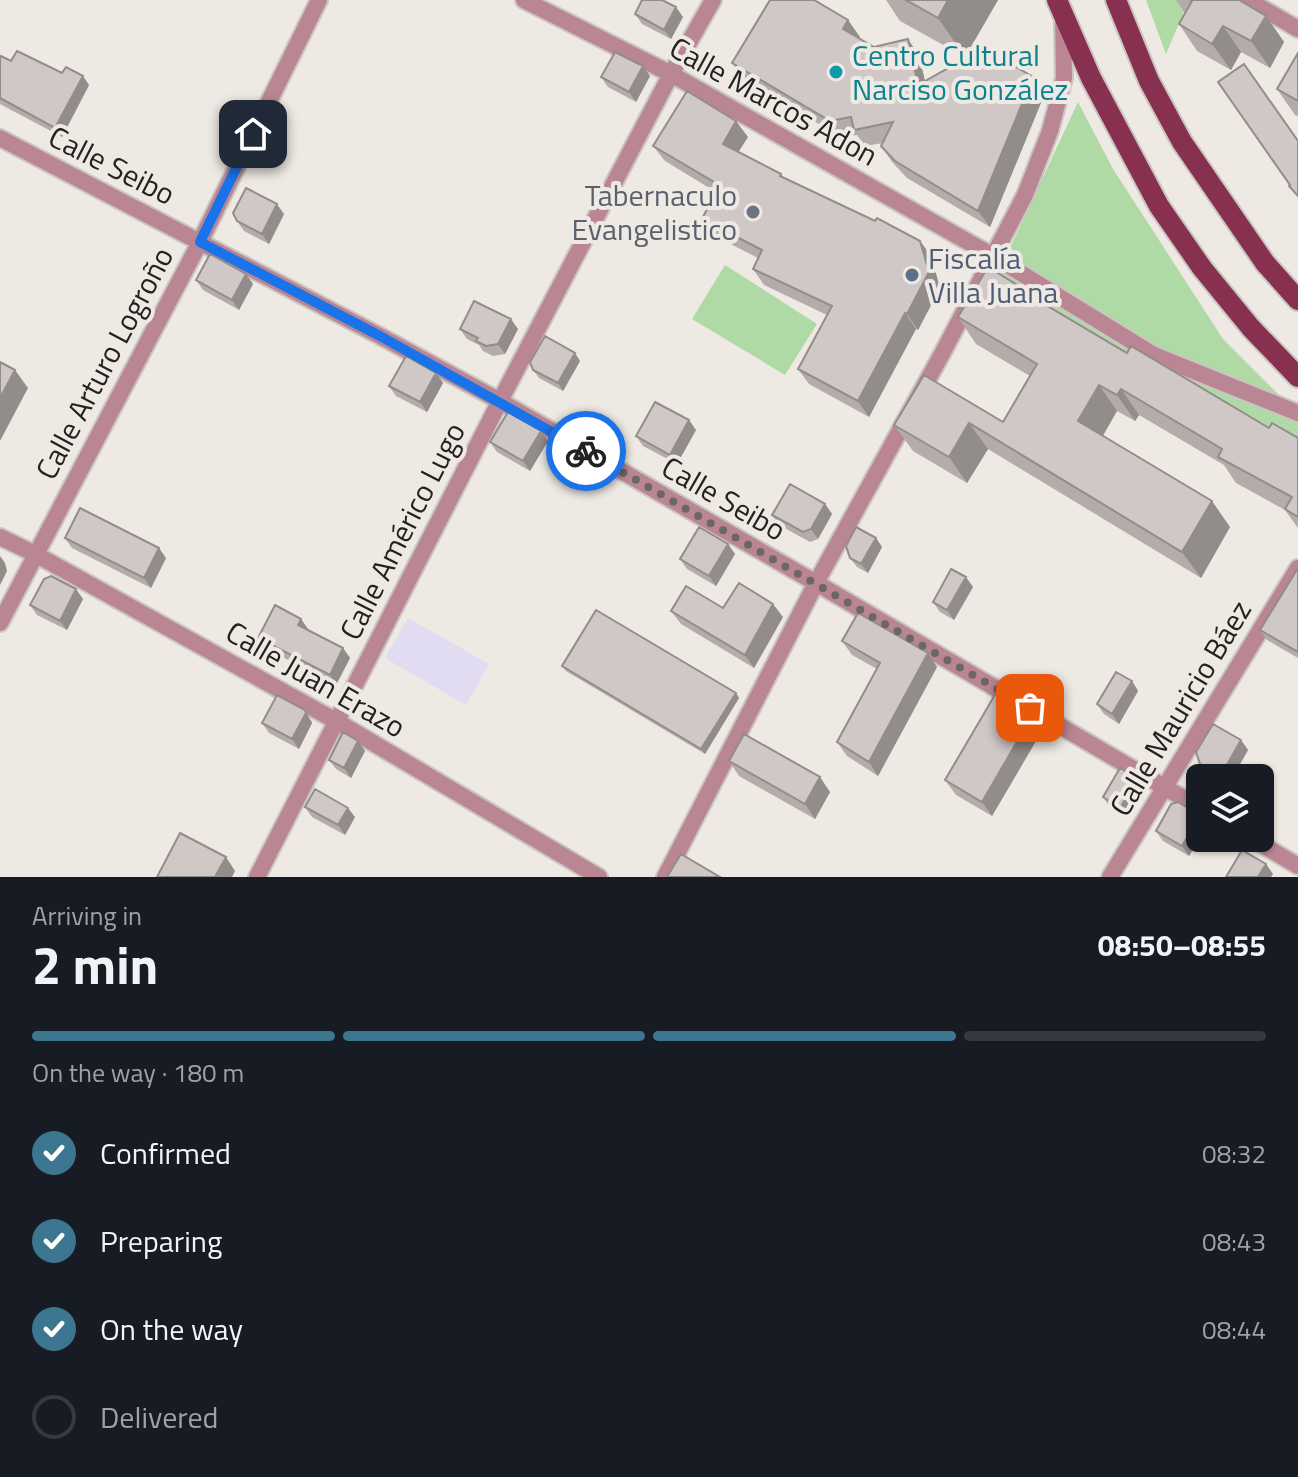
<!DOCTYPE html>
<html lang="en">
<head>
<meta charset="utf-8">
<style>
	:root { --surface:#171b24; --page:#20242c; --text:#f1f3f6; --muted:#9ea1a6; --line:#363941; --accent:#3d7690 }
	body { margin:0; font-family:"Titillium Web",sans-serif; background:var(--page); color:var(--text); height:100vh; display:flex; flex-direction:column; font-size:30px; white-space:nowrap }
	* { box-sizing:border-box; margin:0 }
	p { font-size:26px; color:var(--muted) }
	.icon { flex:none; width:44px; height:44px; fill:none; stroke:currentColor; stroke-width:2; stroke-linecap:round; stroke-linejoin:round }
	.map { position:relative; height:877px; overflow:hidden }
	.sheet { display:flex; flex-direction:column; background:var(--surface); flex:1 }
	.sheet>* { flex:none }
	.tools { position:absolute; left:1186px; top:764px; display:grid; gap:16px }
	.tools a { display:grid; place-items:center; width:88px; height:88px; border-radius:12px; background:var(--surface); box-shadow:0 2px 6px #0004; font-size:40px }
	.pin { position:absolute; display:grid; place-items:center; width:68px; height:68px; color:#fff; margin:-34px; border-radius:16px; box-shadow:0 4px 12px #0006 }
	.courier { position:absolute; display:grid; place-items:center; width:80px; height:80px; margin:-40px; border:6px solid #1a73e8; border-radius:50%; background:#fff; color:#222; box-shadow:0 2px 10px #0007 }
	.head em { font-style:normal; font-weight:700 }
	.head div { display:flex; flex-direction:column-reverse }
	.head { display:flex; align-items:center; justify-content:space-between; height:136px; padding:0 32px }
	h1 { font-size:52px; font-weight:700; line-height:60px }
	.bar { display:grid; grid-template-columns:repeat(4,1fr); gap:12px 8px; align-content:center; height:96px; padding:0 32px }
	.bar i { height:10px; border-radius:6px; background:var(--line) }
	.bar .on { background:var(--accent) }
	.bar p { grid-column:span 4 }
	ol { padding:0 32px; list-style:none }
	li { display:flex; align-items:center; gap:24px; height:88px }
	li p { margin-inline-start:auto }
	li .icon { padding:8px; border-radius:50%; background:var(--accent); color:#fff; stroke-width:4 }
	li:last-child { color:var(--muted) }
	li i { width:44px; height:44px; border:4px solid var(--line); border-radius:50% }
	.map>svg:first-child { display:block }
</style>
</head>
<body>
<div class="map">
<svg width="1298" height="877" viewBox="0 0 1298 877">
	<rect width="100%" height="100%" fill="#eee9e3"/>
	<path fill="#e1dcf2" d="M408,618L489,664L466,705L385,658Z"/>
	<path fill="#afdaa6" d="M1146,0H1189L1166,54Z
		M1078,102L1113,169L1223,339L1298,414V451L996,278Z
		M725,265L817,324L785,375L692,319Z"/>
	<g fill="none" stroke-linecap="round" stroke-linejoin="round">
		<g stroke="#cac5c0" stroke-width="20">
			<path id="street" d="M524,0L671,74L993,256L1154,355L1298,413
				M1248,0L1298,29
				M0,138L380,336L500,401L816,583L1200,808
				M0,537L35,554L336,721L599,877
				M0,623L200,242L319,0
				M1251,838L1298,866
				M257,877L500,401L671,74L713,0
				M665,877L816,583L943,352L1025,195L1050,131L1064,78L1063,19
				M1110,877L1298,568"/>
		</g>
		<g stroke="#cac5c0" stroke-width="24">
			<path id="primary" d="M1057,0L1091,78L1159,206L1202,268L1251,328L1298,377
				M1116,0L1149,81L1182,142L1265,263L1298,300"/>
		</g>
		<use href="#street" stroke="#ba8694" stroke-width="16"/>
		<use href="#primary" stroke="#873050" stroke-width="20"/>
	</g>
	<path fill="#b3acaa" d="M886,0H998L965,57L900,21Z
		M1176,0H1239L1266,16L1284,42L1270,68L1241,52L1231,70L1197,51L1179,24L1185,13Z
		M635,14L683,17L671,39L642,24Z
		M860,37L859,38L874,47L919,56L925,81L1033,77L1045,93L990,227L907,178L893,163L881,146L883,143L865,146L857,135L841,137L744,80L732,63Z
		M0,57L11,61L62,73L89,85L62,137L0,104Z
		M650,76L636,102L608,87L601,77Z
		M1277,89L1298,101V116L1295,115Z
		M748,137L738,152L781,174L784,178L920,241L931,256L940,288L918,330L916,329L869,417L809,384L798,369L827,315L764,285L753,269L758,258L713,235L702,219L716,192L665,161L653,146Z
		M284,214L269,244L244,231L237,221Z
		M196,280L253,284L239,310L203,290Z
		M1046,304L1127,353L1269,428L1298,438V528L1285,510L1236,483L1224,465L1139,415L1135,421L1117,411L1103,436L1230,527L1201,578L988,449L967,483L913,451L894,425L1003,422L1030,376L976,344L958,317Z
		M460,329H518L505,354L493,356L483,351L479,345L467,339Z
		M580,361L563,391L539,378L533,370Z
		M436,373L443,383L427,412L396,396L389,386Z
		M696,430L677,464L643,446L636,436Z
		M541,431L548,441L530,471L497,452L490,442Z
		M825,504L832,514L818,539L810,542L779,525L772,515Z
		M65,538L166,558L151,588L72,548Z
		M876,538L882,547L868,573L857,567L850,558Z
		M728,544L735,554L716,586L687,569L680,559Z
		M1298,569V658L1267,640L1260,630Z
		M973,587L954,620L940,612L933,602Z
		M83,599L67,630L37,615L30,605Z
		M671,611L783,617L754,668L681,624Z
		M301,619L308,630L343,648L350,658L336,685L265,648L258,638Z
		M842,641L928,653L937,667L878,776L847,756L837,742L877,669L852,655Z
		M562,666L736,693L739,698L705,754L566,671Z
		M1132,681L1138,691L1119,724L1104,714L1097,704Z
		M1033,714L1043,729L992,816L956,795L945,780Z
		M311,720L312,723L299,749L269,733L262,723Z
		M1241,740L1248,750L1232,778H1213L1207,774L1200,764Z
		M358,741L365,751L351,778L336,769L329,760Z
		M729,761L830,792L815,819L739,776Z
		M1141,786L1143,791L1127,817L1110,807L1103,797Z
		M305,807L355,817L345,835L312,817Z
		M1188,808L1200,812V837L1189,856L1163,841L1156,831Z"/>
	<path fill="#928c8b" d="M948,0H998L965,57L938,18Z
		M676,7L683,17L671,39L664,30Z
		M1266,16L1284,42L1270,68L1251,41Z
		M848,20L860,37L855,46L843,29Z
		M1223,26L1241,52L1231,70L1212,44Z
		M908,39L919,56L930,102L918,85Z
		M643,66L650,76L636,102L629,92Z
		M83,76L89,85L62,137L55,128Z
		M1033,77L1045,93L990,227L978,211Z
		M736,121L748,137L734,159L723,144Z
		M277,204L284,214L269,244L262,234Z
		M920,241L931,256L940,288L918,330L907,314Z
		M246,274L253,284L239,310L232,300Z
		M905,313L916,329L869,417L858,401Z
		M511,319L518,329L505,354L498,344Z
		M575,353L580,361L563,391L558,383Z
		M15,370L28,388L0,441V398Z
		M436,373L443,383L427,412L420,402Z
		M1099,385L1117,411L1096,447L1078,421Z
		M1121,389L1139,415L1135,421L1117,395Z
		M689,420L696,430L677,464L670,455Z
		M969,423L988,449L967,483L949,457Z
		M541,431L548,441L530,471L523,461Z
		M1212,501L1230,527L1201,578L1182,552Z
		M825,504L832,514L818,539L811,529Z
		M876,538L882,547L868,573L861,564Z
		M728,544L735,554L716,586L709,576Z
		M159,548L166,558L151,588L144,578Z
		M0,556L5,563L7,571L0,585Z
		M966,577L973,587L954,620L947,610Z
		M76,589L83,599L67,630L60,621Z
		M773,604L783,617L754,668L745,655Z
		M301,619L308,629L305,635L298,625Z
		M343,648L350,658L336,685L330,675Z
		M928,653L937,667L878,776L869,762Z
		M1132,681L1138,691L1119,724L1112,714Z
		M736,693L739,698L705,754L701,749Z
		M305,710L312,723L299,749L292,739Z
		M1033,714L1043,729L992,816L982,802Z
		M1241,740L1248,750L1232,778H1221L1220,777Z
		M358,741L365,751L351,778L344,768Z
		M820,777L830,792L815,819L805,804Z
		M1135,777L1143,791L1127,817L1120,808Z
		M348,808L355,817L345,835L338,825Z
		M1200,815V837L1189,856L1182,846Z
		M226,857L235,871L232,877H215Z
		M1266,864L1273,874L1271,877H1258Z"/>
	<path fill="#d0c8c6" stroke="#928c8b" stroke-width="2" d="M642,0H662L676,7L664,30L635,14Z
		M770,0H814L848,20L843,29L874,47L908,39L918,85L984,48L1033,77L978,211L895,161L881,146L893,122L854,130L851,117L830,121L732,63Z
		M906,0H948L938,18Z
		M1190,0H1239L1266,16L1251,41L1223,26L1212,44L1179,24L1192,1Z
		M17,51L62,73L66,67L83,76L55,128L0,98V57L1,56L11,61Z
		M615,52L643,66L629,92L601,77Z
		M1298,53V101L1277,89Z
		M1244,64L1298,141V196L1289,186L1290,185L1218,82Z
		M687,91L736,121L723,144L781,174L780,176L875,221L877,218L920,241L929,272L907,314L905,313L858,401L798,369L832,306L753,269L762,250L702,219L719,185L653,146Z
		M246,188L277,204L262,234L237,221L233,213Z
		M210,254L246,274L232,300L196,280Z
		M988,267L1042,300L1041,302L1127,353L1131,346L1269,428L1272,423L1298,438V517L1285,509L1292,497L1218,457L1222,449L1121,389L1117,395L1099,385L1078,421L1212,501L1182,552L969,423L949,457L894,425L924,375L1003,422L1037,364L958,317Z
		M474,301L511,319L498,344L486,346L476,341L478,338L460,329Z
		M545,336L575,353L558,383L533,370L530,362Z
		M406,356L436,373L420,402L389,386Z
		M0,362L15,370L0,398Z
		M655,402L689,420L670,455L636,436Z
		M508,412L541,431L523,461L490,442Z
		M790,484L825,504L811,529L803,532L772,515Z
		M80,508L159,548L144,578L65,538Z
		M699,527L728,544L709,576L680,559Z
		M856,527L876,538L861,564L850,558L846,546Z
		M1298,568V652L1260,630Z
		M951,569L966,577L947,610L933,602Z
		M51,576L76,589L60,621L30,605L44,579Z
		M739,583L773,604L745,655L671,611L686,586L723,608Z
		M275,605L301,619L298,625L343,648L330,675L258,638Z
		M596,610L736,693L701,749L562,666Z
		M858,613L928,653L869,762L837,742L880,663L842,641Z
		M1116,672L1132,681L1112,714L1097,704Z
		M996,693L1033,714L982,802L945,780Z
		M277,695L305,710L306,713L292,739L262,723Z
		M1213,724L1241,740L1220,777L1200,764L1196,752Z
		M343,732L358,741L344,768L329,760Z
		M744,734L820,777L805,804L729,761Z
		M1120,768L1135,777L1136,781L1120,808L1103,797Z
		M315,789L348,808L338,825L305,807Z
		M1178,802L1188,808L1195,809L1200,812V815L1182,846L1156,831L1171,804Z
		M180,833L226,857L215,877H157Z
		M1242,850L1266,864L1258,877H1226Z
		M681,854L720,877H667Z"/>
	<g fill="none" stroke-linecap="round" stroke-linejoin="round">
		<path stroke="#6b6864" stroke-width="8" stroke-dasharray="0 14.4" d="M586,451L1030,708"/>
		<path stroke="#1a73e8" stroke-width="10" d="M253,134L200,242L380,336L586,451"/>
	</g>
	<circle fill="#0f9aa8" stroke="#eee9e3" stroke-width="3" cx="836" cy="72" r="8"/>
	<circle fill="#6b7280" stroke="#eee9e3" stroke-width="3" cx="753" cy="212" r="8"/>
	<circle fill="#5c6f8a" stroke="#eee9e3" stroke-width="3" cx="912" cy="275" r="8"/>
	<g text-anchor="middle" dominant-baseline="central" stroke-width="8" stroke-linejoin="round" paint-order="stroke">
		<g font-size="30" fill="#0d838f" stroke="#eee9e3" text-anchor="start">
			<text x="852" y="55">Centro Cultural<tspan x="852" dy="34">Narciso González</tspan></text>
		</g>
		<g font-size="30" fill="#242220" stroke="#eee9e3">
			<text transform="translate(774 101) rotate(29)">Calle Marcos Adon</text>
			<text transform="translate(112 165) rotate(27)">Calle Seibo</text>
			<text transform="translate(104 363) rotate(-62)">Calle Arturo Logroño</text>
			<text transform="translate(724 498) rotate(30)">Calle Seibo</text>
			<text transform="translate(402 531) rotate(-63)">Calle Américo Lugo</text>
			<text transform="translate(316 679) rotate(30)">Calle Juan Erazo</text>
			<text transform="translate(1180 708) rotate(-59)">Calle Mauricio Báez</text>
		</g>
		<g font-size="30" fill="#5b616d" stroke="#eee9e3" text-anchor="end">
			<text x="737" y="195">Tabernaculo<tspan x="737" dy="34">Evangelistico</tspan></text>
		</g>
		<g font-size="30" fill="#4e5e75" stroke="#eee9e3" text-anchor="start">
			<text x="928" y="258">Fiscalía<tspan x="928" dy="34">Villa Juana</tspan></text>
		</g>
	</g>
</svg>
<div class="tools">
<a><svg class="icon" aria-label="layers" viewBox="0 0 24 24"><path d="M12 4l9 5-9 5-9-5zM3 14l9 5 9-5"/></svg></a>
</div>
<div class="pin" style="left:1030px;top:708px;background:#ea580c"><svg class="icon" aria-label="bag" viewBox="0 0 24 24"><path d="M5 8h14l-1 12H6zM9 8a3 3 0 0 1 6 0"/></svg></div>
<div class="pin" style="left:253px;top:134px;background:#1f2937"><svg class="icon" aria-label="home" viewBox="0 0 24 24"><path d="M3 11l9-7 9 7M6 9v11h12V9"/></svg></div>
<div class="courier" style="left:586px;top:451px"><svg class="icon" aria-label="bike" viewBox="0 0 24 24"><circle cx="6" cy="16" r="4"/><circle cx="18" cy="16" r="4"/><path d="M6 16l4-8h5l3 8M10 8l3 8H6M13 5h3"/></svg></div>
</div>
<section class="sheet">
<div class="head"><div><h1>2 min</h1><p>Arriving in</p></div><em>08:50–08:55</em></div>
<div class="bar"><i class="on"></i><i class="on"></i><i class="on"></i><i></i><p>On the way · 180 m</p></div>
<ol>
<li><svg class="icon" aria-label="check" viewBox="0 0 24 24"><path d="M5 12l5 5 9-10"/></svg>Confirmed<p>08:32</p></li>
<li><svg class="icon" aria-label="check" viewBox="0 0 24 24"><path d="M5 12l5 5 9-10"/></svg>Preparing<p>08:43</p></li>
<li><svg class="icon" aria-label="check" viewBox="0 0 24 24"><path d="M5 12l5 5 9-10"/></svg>On the way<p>08:44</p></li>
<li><i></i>Delivered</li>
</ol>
</section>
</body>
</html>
